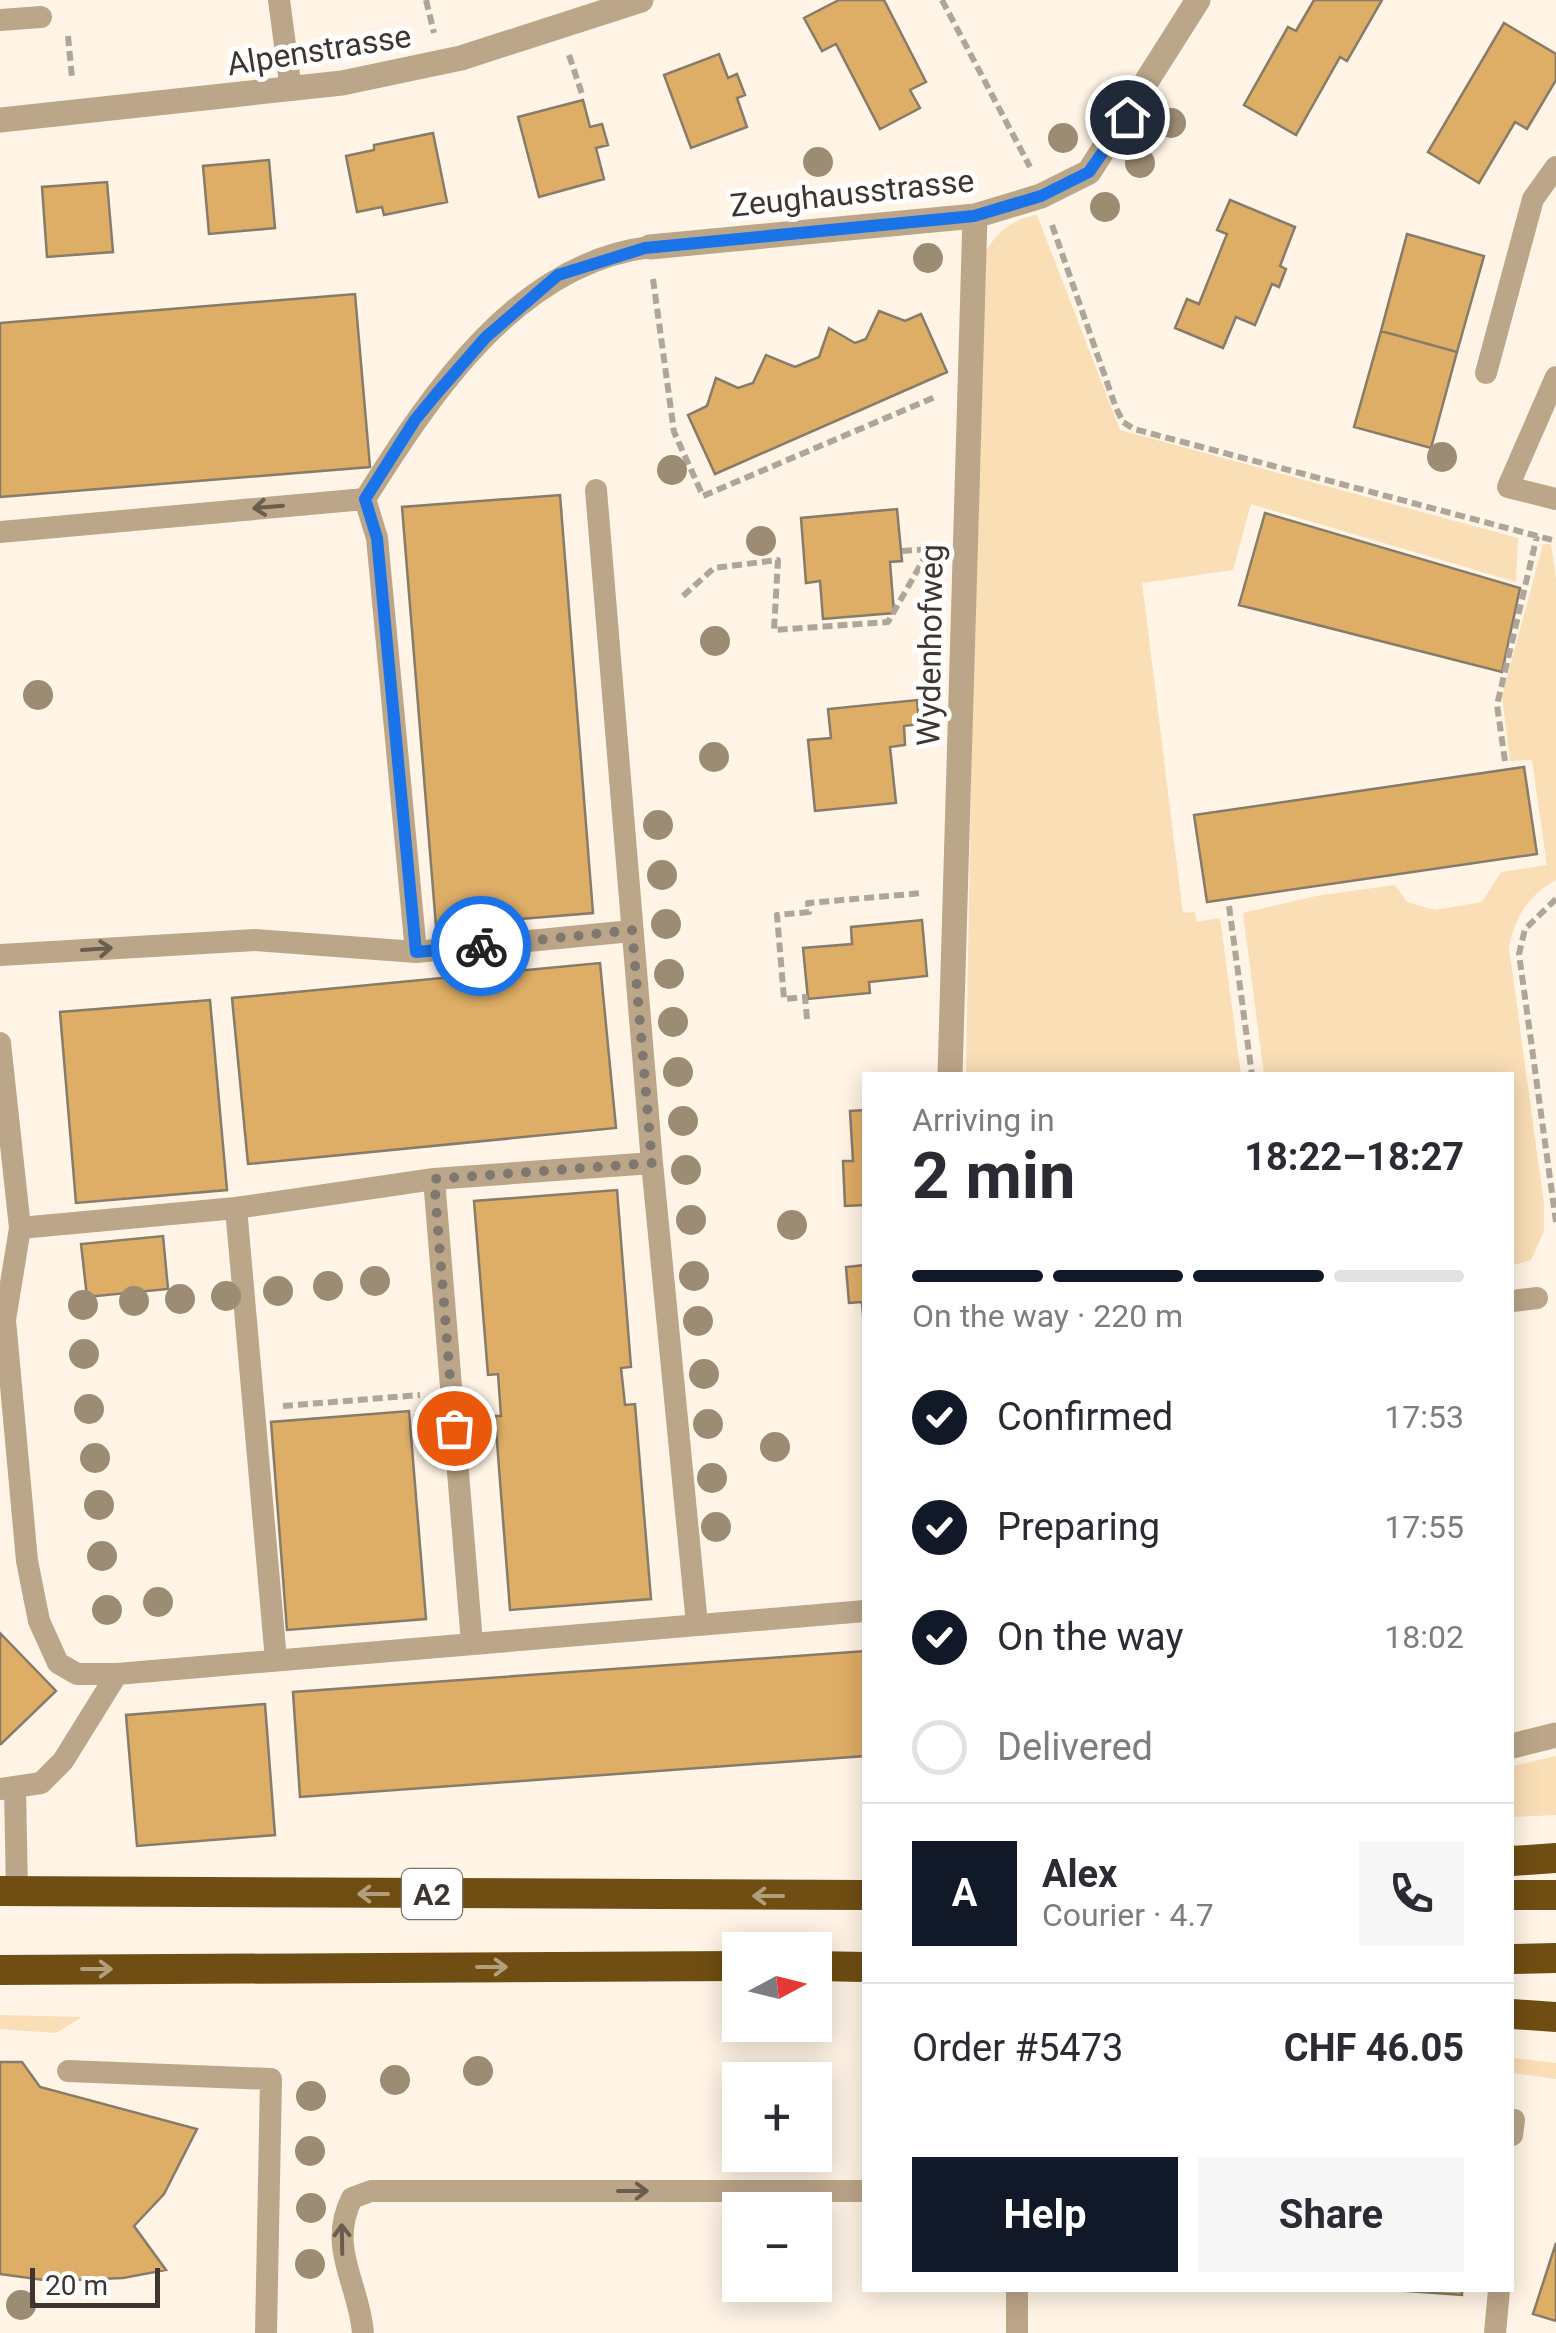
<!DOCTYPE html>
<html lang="en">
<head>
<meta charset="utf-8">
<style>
	:root { --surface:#fff; --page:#f7f7f7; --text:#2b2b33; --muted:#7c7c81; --line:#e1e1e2; --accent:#111827 }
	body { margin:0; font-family:Roboto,sans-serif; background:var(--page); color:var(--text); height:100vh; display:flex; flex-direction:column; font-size:38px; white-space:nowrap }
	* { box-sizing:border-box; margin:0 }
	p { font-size:32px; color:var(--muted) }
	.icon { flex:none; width:55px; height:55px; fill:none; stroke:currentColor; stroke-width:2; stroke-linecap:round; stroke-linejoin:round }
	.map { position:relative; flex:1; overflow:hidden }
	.side { position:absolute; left:862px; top:1072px; width:652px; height:1220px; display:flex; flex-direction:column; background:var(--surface); border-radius:0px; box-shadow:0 5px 25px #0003 }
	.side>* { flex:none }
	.needle { width:65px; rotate:83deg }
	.tools { position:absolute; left:722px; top:1932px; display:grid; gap:20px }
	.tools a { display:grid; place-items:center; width:110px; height:110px; border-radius:0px; background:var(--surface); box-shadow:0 5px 25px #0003; font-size:50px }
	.scale { position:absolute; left:30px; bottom:25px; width:130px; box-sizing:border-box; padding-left:10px; border:5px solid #3c362f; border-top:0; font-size:28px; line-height:35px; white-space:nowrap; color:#3c362f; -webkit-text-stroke:8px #fff; paint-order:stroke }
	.pin { position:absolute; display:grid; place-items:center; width:85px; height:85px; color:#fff; margin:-42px; border:5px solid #fff; border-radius:50%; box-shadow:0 2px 10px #0007 }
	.courier { position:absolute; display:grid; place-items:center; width:100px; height:100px; margin:-50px; border:8px solid #1a73e8; border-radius:50%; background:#fff; color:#222; box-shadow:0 2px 12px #0007 }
	.summary em { font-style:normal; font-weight:700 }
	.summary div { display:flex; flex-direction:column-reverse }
	.summary { display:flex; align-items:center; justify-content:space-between; height:170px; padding:0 50px }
	h1 { font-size:65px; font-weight:700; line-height:75px }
	.bar { display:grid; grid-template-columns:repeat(4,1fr); gap:15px 10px; align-content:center; height:120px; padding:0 50px }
	.bar i { height:12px; border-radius:8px; background:var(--line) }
	.bar .selected { background:var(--accent) }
	.bar p { grid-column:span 4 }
	.line { display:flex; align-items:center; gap:25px; padding:0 50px; border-top:2px solid var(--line) }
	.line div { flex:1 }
	.round { display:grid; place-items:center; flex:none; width:105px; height:105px; border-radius:0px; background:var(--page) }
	ol { padding:0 50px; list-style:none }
	li { display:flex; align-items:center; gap:30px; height:110px }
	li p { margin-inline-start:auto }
	li .icon { padding:10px; border-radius:50%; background:var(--accent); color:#fff; stroke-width:4 }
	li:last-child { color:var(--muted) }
	li i { width:55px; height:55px; border:5px solid var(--line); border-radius:50% }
	.cta { display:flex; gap:20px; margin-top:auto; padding:20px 50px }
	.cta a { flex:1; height:115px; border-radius:0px; background:var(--accent); color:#fff; font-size:40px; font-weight:700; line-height:115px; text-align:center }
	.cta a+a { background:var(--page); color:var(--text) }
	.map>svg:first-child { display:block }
</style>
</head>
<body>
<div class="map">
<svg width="1556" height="2333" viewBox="0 0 1556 2333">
	<rect width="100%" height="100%" fill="#fff4e5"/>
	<path fill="#fadeb6" d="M1037,215L1120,430L1518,538L1516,582L1251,504L1233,570L1142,583L1183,913L1195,912L1197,922L1220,918L1241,1075H966L980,266C988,239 1009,219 1037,215Z
		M1543,544H1551L1556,579V880C1528,896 1515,916 1509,948L1544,1204V1231L1531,1260L1513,1265L1512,1075H1264L1243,913L1316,896L1395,885L1407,902L1435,910L1482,902L1501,872L1547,865L1532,760L1510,761L1502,696Z
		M1556,1756V1815L1513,1817V1766Z
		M0,2015L82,2017L56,2033L0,2029Z
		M1513,2058L1556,2063V2079L1513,2073Z"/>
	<path fill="#dfae66" stroke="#877b6a" stroke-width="2.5" d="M839,0H884L926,82L910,90L920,108L880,129L836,44L822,51L804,18Z
		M1314,0H1382L1347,61L1340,57L1296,135L1244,105L1288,27L1296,31Z
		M1504,23L1556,54V80L1527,129L1515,122L1479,183L1428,152Z
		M719,54L728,78L737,74L745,95L737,98L747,127L691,148L664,75Z
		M583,100L590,127L602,124L608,145L596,148L604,179L539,197L518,117Z
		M433,133L447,202L384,215L382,207L357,212L346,156L374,150V145Z
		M269,160L275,228L209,234L203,166Z
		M107,182L113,252L47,257L42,187Z
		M1230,200L1295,227L1280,266L1286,269L1279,287L1272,284L1255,325L1236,317L1223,348L1175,328L1187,299L1199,304L1227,234L1217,230Z
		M1407,234L1484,256L1457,352L1381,331Z
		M355,294L370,467L0,497V323Z
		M879,311L905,321L921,314L947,372L715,474L688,415L707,406L716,378L738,388L753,383L766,355L795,367L819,357L829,328L855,343L866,339Z
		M1381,331L1457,352L1431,448L1354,427Z
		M560,495L593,913L436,926L402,507Z
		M897,509L902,561L890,562L894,613L823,619L820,581L806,583L801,518Z
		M1265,513L1520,588L1502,672L1239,605Z
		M917,700L919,724L904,726L905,745L890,747L896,803L815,811L808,740L831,738L828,709Z
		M1524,767L1537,854L1207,902L1194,815Z
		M922,920L927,976L869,982L870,993L808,999L803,948L852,944L851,927Z
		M600,963L616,1128L248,1164L232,998Z
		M210,1000L227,1190L76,1203L60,1012Z
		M865,1110V1205L845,1206L843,1161H853L850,1111Z
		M617,1190L631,1367L621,1368L625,1405L635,1404L651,1599L510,1610L495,1416H501L498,1374L488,1375L474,1201Z
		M163,1236L168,1289L87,1297L81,1244Z
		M865,1265V1327H864L862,1302L849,1303L846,1267Z
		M409,1411L426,1619L287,1630L271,1422Z
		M0,1633L56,1691L1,1744L0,1743Z
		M865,1651V1756L300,1797L293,1692Z
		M265,1704L275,1835L137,1846L126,1715Z
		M0,2062H22L40,2087L197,2129L164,2194L134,2226L166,2270L123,2278L51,2281L0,2274Z
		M1556,2243V2321L1533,2314Z
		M1393,2290H1462V2295Z"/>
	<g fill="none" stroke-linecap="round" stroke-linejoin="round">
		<path stroke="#afa69a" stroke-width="6" stroke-dasharray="10 5" stroke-linecap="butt" d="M426,0L434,33
			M942,0L1030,167
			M68,36L72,78
			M569,55L583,97
			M1052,225L1116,408L1123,422L1134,429L1556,541
			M653,279L674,432L703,496L935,397
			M902,551L931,549
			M683,596L714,568L778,560L774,630L888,622L929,550
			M1505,761L1497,705L1537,536
			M1556,899L1525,929L1519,954L1556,1222
			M1229,906L1252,1075
			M807,1019L805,997L784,999L777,915L809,912L808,903L923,893
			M283,1406L420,1395"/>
		<path stroke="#bca689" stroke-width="22" d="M279,0L291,90
			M0,20L41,17
			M1486,373L1533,199L1556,167
			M1556,377L1508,487L1556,499
			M596,490L652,1163L697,1624
			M0,532L365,499
			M416,952L377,538L365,499C431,394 517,263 650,247
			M0,955L255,940L416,952L632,931
			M0,1043L20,1228L5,1320L27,1561L39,1621L58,1663L77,1674H117L865,1611
			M434,1179L472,1643
			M236,1208L276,1660
			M20,1228L236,1208L434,1179L652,1163
			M1512,1301L1537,1298
			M0,1789L41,1783L63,1761L117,1674
			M15,1789L17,1891
			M68,2071L271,2079L266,2333
			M1512,2135L1514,2120
			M1017,2290V2333
			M363,2333C359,2283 327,2248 352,2198L371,2191H865
			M1495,2333L1499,2290"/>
		<path stroke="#bca689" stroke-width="25" d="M0,120L342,83L461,58L641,0
			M650,247L975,216L1041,196L1089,172L1198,0
			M950,1075L975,216
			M1512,1746L1556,1735"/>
		<path stroke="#704e13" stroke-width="30" d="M1512,1861L1556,1858
			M0,1891L865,1895
			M1512,1895H1556
			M1512,1959L1556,1958
			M815,1966L865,1967
			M0,1970L740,1966
			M1512,2014L1556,2017"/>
	</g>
	<g fill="#9d8c74">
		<circle cx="1171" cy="123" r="15"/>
		<circle cx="1063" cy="138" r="15"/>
		<circle cx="818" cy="162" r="15"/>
		<circle cx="1140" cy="163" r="15"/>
		<circle cx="1105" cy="207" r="15"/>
		<circle cx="928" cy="258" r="15"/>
		<circle cx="1442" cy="457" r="15"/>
		<circle cx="672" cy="470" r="15"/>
		<circle cx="761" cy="541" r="15"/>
		<circle cx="715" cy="641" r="15"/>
		<circle cx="38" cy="695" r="15"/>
		<circle cx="714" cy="757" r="15"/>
		<circle cx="658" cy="825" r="15"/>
		<circle cx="662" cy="875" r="15"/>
		<circle cx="666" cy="924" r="15"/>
		<circle cx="669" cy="974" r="15"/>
		<circle cx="673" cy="1022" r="15"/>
		<circle cx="678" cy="1072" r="15"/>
		<circle cx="683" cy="1121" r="15"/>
		<circle cx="686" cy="1170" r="15"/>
		<circle cx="691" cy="1220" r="15"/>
		<circle cx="792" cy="1225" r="15"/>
		<circle cx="694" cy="1276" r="15"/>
		<circle cx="375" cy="1281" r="15"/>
		<circle cx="328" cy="1286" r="15"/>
		<circle cx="278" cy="1291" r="15"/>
		<circle cx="226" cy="1296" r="15"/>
		<circle cx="180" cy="1299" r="15"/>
		<circle cx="134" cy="1301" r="15"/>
		<circle cx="83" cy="1305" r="15"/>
		<circle cx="698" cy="1321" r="15"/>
		<circle cx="84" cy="1354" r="15"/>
		<circle cx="704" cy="1374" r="15"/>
		<circle cx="89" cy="1409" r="15"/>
		<circle cx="708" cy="1424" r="15"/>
		<circle cx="775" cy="1447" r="15"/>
		<circle cx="95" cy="1458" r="15"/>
		<circle cx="712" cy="1478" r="15"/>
		<circle cx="99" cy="1505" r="15"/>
		<circle cx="716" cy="1527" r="15"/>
		<circle cx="102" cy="1556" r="15"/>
		<circle cx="158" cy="1602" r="15"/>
		<circle cx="107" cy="1610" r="15"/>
		<circle cx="478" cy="2071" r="15"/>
		<circle cx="395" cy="2080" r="15"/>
		<circle cx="311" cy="2096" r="15"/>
		<circle cx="310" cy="2151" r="15"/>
		<circle cx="311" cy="2208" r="15"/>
		<circle cx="310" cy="2264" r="15"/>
		<circle cx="21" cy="2305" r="15"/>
	</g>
	<defs><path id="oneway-shaft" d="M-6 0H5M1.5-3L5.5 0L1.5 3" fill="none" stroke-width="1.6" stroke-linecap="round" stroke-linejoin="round" transform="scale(2.5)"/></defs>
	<g stroke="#695d4e">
		<use href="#oneway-shaft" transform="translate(268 507) rotate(175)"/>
		<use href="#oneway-shaft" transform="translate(97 949) rotate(-4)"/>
		<use href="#oneway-shaft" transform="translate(633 2191)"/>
		<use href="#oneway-shaft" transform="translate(342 2239) rotate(-91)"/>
	</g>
	<g stroke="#b09e7d">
		<use href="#oneway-shaft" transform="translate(373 1894) rotate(-180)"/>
		<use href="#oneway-shaft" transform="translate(768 1896) rotate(-180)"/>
		<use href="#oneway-shaft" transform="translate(492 1967)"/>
		<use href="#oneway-shaft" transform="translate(97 1969)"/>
	</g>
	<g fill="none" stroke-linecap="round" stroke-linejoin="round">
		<path stroke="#80786f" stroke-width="10" stroke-dasharray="0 18" d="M454,1428L434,1179L652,1163L632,930L481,946"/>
		<path stroke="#1a73e8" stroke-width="12" d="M481,946L416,952L377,538L365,499L415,420L438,392L486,337L558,275L645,248L974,216L1041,196L1089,172L1127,117"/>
	</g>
	<g text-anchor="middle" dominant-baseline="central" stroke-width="10" stroke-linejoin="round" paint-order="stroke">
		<rect fill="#fff" stroke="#76726d" stroke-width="2.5" x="402" y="1869" width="60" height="50" rx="8"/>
		<g font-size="30" font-weight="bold" fill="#3c362f">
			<text x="432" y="1894">A2</text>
		</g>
		<g font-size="32" fill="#3c362f" stroke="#fff">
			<text transform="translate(319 50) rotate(-9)">Alpenstrasse</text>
			<text transform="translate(852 193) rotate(-6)">Zeughausstrasse</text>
			<text transform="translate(930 645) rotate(-89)">Wydenhofweg</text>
		</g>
	</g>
</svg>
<div class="tools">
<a><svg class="needle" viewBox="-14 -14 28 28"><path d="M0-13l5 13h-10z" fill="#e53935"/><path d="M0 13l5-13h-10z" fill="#7c7c81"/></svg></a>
<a>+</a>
<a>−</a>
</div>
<div class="scale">20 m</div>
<div class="pin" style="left:454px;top:1428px;background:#ea580c"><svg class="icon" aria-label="bag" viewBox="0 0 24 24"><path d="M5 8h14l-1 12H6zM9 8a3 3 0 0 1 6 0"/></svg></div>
<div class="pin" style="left:1127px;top:117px;background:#1f2937"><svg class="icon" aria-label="home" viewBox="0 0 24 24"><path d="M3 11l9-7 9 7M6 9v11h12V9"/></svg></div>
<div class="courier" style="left:481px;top:946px"><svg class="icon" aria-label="bike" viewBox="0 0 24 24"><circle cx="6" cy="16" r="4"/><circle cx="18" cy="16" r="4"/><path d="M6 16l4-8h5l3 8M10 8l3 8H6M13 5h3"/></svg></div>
<section class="side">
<div class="summary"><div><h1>2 min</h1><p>Arriving in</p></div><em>18:22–18:27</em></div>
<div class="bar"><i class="selected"></i><i class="selected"></i><i class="selected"></i><i></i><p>On the way · 220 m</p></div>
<ol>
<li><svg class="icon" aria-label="check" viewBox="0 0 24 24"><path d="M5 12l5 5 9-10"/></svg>Confirmed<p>17:53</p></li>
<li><svg class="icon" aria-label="check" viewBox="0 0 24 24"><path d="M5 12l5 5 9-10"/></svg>Preparing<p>17:55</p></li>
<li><svg class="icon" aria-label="check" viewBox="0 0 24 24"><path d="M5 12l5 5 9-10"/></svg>On the way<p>18:02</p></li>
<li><i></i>Delivered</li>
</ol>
<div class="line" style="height:180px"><b class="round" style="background:var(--accent);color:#fff">A</b><div><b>Alex</b><p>Courier · 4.7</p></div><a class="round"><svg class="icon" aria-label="phone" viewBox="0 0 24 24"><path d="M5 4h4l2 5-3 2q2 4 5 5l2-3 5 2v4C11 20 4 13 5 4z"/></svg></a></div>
<div class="line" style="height:130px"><div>Order #5473</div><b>CHF 46.05</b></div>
<div class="cta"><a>Help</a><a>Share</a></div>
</section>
</div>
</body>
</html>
